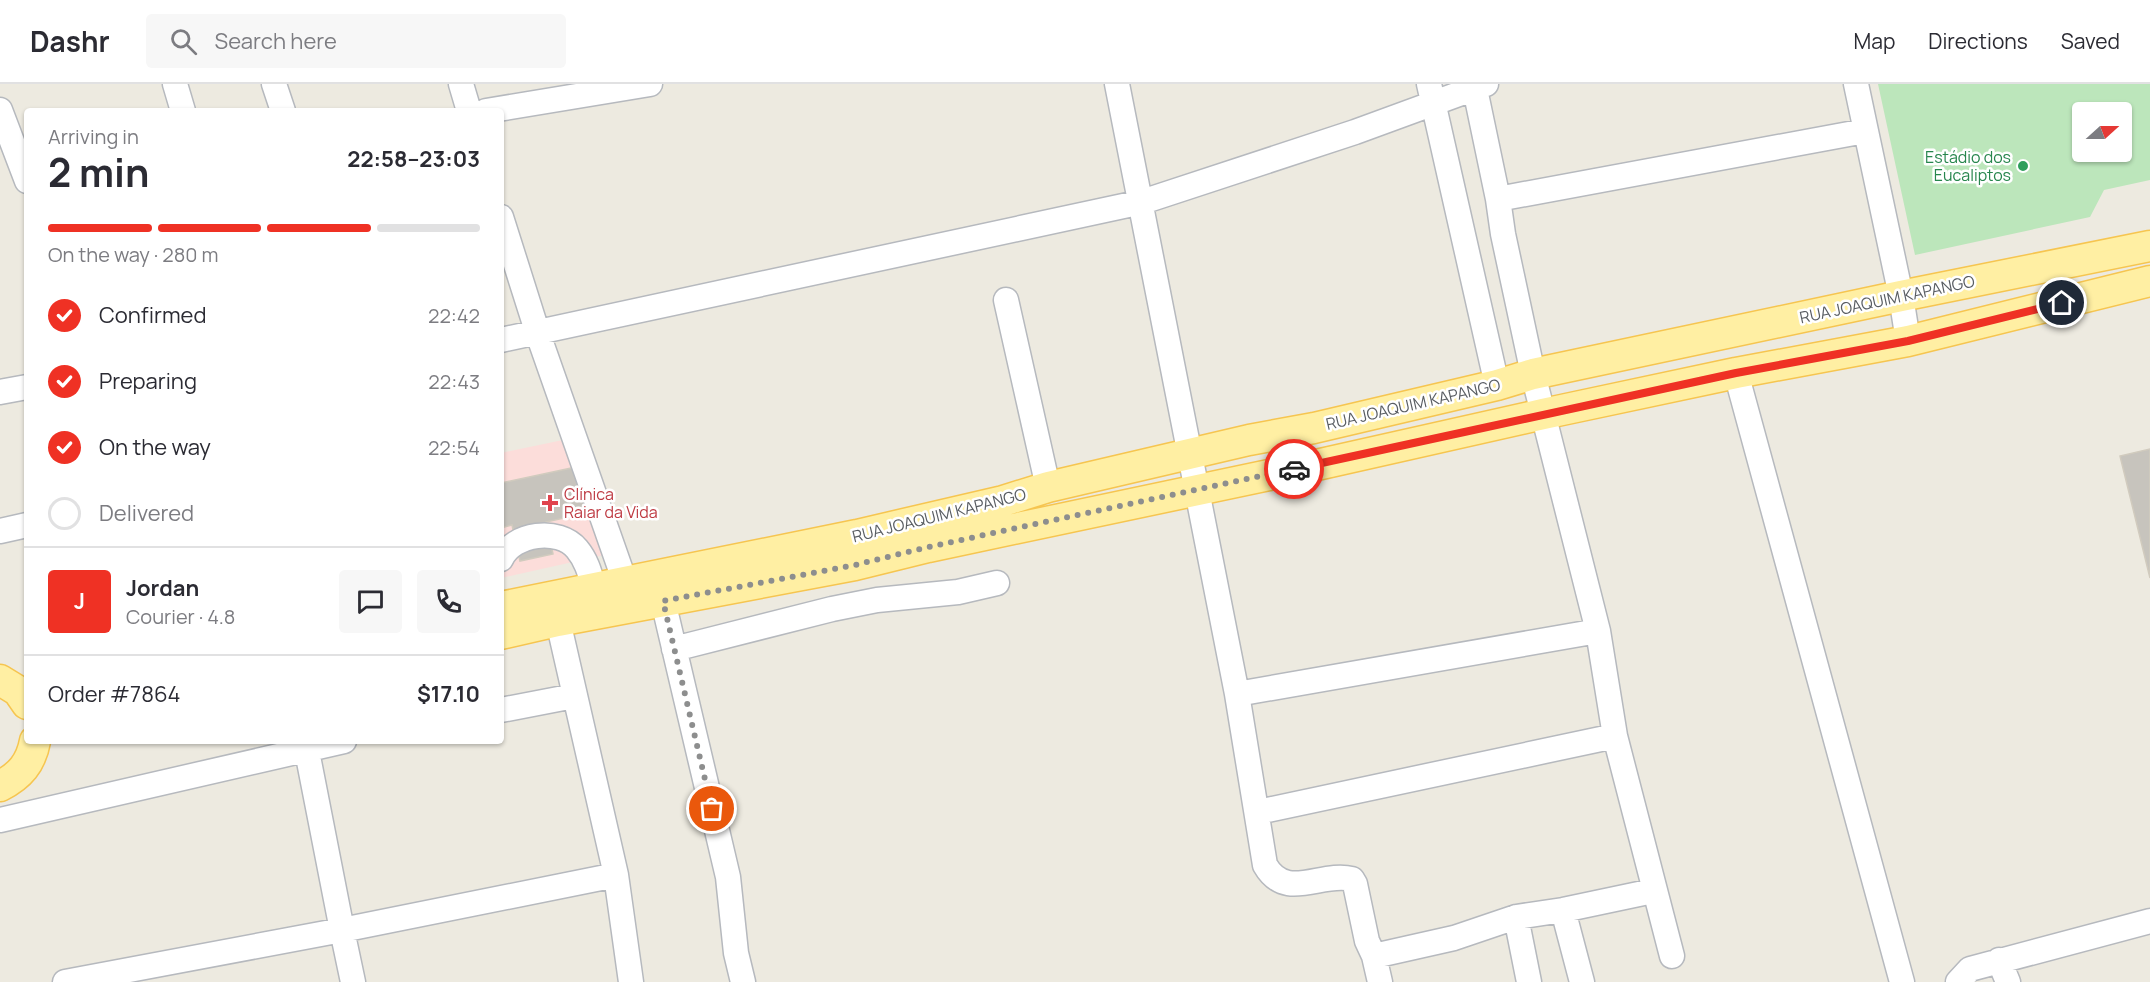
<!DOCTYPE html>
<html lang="en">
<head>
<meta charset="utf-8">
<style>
	:root { --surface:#fff; --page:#f7f7f7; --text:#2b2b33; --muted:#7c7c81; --line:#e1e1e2; --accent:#ef3124 }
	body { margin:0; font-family:Manrope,sans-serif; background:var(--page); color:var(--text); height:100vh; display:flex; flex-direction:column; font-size:22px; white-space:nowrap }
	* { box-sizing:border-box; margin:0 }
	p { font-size:20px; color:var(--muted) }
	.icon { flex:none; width:33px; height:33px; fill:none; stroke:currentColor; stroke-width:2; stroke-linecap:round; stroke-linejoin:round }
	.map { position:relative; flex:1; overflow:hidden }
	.panel { position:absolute; left:24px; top:24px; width:480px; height:636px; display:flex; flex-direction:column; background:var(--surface); border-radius:6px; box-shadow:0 2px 4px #0004 }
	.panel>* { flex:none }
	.needle { width:39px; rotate:69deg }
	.fabs { position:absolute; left:2072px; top:18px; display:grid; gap:12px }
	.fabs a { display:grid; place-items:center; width:60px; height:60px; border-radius:6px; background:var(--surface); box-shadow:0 2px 4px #0004; font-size:30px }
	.pin { position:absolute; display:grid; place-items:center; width:51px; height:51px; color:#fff; margin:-26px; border:3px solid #fff; border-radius:50%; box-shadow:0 2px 6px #0007 }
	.courier { position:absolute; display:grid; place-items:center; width:60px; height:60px; margin:-30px; border:4px solid #ef3124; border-radius:50%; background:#fff; color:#222; box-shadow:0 2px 8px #0007 }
	.head em { font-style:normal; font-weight:700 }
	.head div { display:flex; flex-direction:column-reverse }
	.head { display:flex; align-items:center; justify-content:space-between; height:102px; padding:0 24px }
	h1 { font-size:39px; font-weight:700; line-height:45px }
	.bar { display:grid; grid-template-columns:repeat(4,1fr); gap:9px 6px; align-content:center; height:72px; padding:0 24px }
	.bar i { height:8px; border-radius:4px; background:var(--line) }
	.bar .active { background:var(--accent) }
	.bar p { grid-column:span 4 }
	.line { display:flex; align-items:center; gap:15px; padding:0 24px; border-top:2px solid var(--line) }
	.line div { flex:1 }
	.round { display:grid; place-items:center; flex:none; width:63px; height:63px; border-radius:6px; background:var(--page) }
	ol { padding:0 24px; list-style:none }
	li { display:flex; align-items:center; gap:18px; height:66px }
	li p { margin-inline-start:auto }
	li .icon { padding:6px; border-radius:50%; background:var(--accent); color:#fff; stroke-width:4 }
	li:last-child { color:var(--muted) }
	li i { width:33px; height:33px; border:3px solid var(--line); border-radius:50% }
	header { display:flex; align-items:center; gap:36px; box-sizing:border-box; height:84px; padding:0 30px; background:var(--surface); border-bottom:2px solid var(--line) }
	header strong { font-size:28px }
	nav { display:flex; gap:33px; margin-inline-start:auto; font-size:21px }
	.search { width:420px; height:54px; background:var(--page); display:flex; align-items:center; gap:15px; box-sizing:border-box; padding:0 21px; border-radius:6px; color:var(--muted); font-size:22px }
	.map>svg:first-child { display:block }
</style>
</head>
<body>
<header>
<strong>Dashr</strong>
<div class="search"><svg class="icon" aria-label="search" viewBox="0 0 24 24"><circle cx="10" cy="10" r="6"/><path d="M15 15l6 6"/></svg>Search here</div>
<nav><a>Map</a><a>Directions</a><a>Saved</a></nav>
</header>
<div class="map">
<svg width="2150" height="898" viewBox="0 0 2150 898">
	<rect width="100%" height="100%" fill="#edeae0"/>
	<path fill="#fcddda" d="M582,352L613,469L501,494V369Z"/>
	<path fill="#bce6bb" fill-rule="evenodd" d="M1878,0H2150V96L2104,106L2090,133L1915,171ZM2082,28H2121V68H2082Z"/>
	<path fill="#c7c4bd" stroke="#d1cbbe" stroke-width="1.5" d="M2150,365V494L2120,372Z
		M581,382L591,428L546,438L553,470L520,477L512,441L501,444V399Z"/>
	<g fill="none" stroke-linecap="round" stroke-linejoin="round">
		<g stroke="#b6b9be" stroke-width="27">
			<path id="minor" d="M175,0L183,27
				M274,0L283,27
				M461,0L469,27
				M1117,0L1237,610L1265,781C1286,818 1321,787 1352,795L1355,800L1367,857L1374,872L1454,854L1516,833L1563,826L1653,807
				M1429,0L1497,301
				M1856,0L1901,212L1908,257
				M1475,5L1498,115
				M0,26L27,97
				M486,27L650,0
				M501,133L538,250L625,498
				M1006,216L1048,403
				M501,256L1142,118L1355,48L1486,0
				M1736,289L1902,898
				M0,308L27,303
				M0,447L27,441
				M501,475C513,449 559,443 577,465C587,477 590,490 594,504
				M663,517L728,793L736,869L743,898
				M558,537L616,791L631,898
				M674,565L832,525L877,516L958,508L997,499
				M1237,610L1598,547
				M501,626L574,612
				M305,657L342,846L353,898
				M1258,728L1615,652
				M0,736L344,657
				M1563,826L1582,898
				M1516,833L1529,898
				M1374,872L1380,898
				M1672,872L1615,652L1598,547L1533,290L1503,150L1498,115L1865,47
				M1999,876L2008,898
				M65,898L342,846L616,791
				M1958,898L1970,885L2150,837"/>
		</g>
		<g stroke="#f6c550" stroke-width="33">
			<path id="major" d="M501,523L857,451L1003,417L1048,403L1249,356L1314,344L1497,301L1533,290L1901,212L2150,162
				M501,550L558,537L855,481L928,463L1321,380L1543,330L1736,289L1908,257L2150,197
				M0,596L18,607L27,620
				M0,702C20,692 31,679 35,657"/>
		</g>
		<use href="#minor" stroke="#fff" stroke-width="24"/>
		<use href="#major" stroke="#ffefa3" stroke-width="30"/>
	</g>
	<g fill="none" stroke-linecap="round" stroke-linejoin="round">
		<path stroke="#8d8e8e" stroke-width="6" stroke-dasharray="0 10.8" d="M712,725L663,517L855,481L928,463L1294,385"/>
		<path stroke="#ef3124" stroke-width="8" d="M1294,385L1736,289L1908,257L2062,219"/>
	</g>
	<circle fill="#2e9e5b" stroke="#fff" stroke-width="2" cx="2023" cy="82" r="6"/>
	<path fill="#e0444e" stroke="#fff" stroke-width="2" d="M547 410h6v6h6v6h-6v6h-6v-6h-6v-6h6z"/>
	<g text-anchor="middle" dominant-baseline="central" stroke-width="5" stroke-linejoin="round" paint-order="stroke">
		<g font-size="16" fill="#27864d" stroke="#fff" text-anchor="end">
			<text x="2011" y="73">Estádio dos<tspan x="2011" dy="18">Eucaliptos</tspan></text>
		</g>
		<g font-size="16" fill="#595d62" stroke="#fff">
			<text transform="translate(1887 215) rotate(-12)">RUA JOAQUIM KAPANGO</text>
			<text transform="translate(1413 320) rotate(-13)">RUA JOAQUIM KAPANGO</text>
			<text transform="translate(939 431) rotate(-14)">RUA JOAQUIM KAPANGO</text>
		</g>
		<g font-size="16" fill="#be3a42" stroke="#fff" text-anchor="start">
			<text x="564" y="410">Clínica<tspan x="564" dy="18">Raiar da Vida</tspan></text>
		</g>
	</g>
</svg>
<div class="fabs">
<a><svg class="needle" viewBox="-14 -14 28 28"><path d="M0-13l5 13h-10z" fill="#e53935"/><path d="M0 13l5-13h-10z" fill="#7c7c81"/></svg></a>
</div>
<div class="pin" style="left:712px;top:725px;background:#ea580c"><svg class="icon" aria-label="bag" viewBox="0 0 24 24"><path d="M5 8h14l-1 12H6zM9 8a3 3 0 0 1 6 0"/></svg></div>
<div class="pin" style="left:2062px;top:219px;background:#1f2937"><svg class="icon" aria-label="home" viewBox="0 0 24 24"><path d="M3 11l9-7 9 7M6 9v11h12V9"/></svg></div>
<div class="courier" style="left:1294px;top:385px"><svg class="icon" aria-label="car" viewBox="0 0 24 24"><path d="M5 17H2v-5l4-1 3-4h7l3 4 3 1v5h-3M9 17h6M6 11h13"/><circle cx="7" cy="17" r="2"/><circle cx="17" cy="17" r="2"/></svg></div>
<section class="panel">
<div class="head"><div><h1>2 min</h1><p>Arriving in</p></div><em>22:58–23:03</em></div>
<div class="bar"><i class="active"></i><i class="active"></i><i class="active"></i><i></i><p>On the way · 280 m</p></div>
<ol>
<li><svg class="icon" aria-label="check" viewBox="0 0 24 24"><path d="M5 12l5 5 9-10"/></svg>Confirmed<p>22:42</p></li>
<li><svg class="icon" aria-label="check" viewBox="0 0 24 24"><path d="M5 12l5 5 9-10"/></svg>Preparing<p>22:43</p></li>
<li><svg class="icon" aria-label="check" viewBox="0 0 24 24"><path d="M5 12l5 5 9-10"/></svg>On the way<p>22:54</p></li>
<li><i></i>Delivered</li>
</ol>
<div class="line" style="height:108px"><b class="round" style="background:var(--accent);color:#fff">J</b><div><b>Jordan</b><p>Courier · 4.8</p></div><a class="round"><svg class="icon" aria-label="chat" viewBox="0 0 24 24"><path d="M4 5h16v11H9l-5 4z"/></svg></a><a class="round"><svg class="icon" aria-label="phone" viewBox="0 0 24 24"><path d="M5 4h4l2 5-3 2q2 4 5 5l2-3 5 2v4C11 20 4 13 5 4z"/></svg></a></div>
<div class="line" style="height:78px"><div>Order #7864</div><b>$17.10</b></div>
</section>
</div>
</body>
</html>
